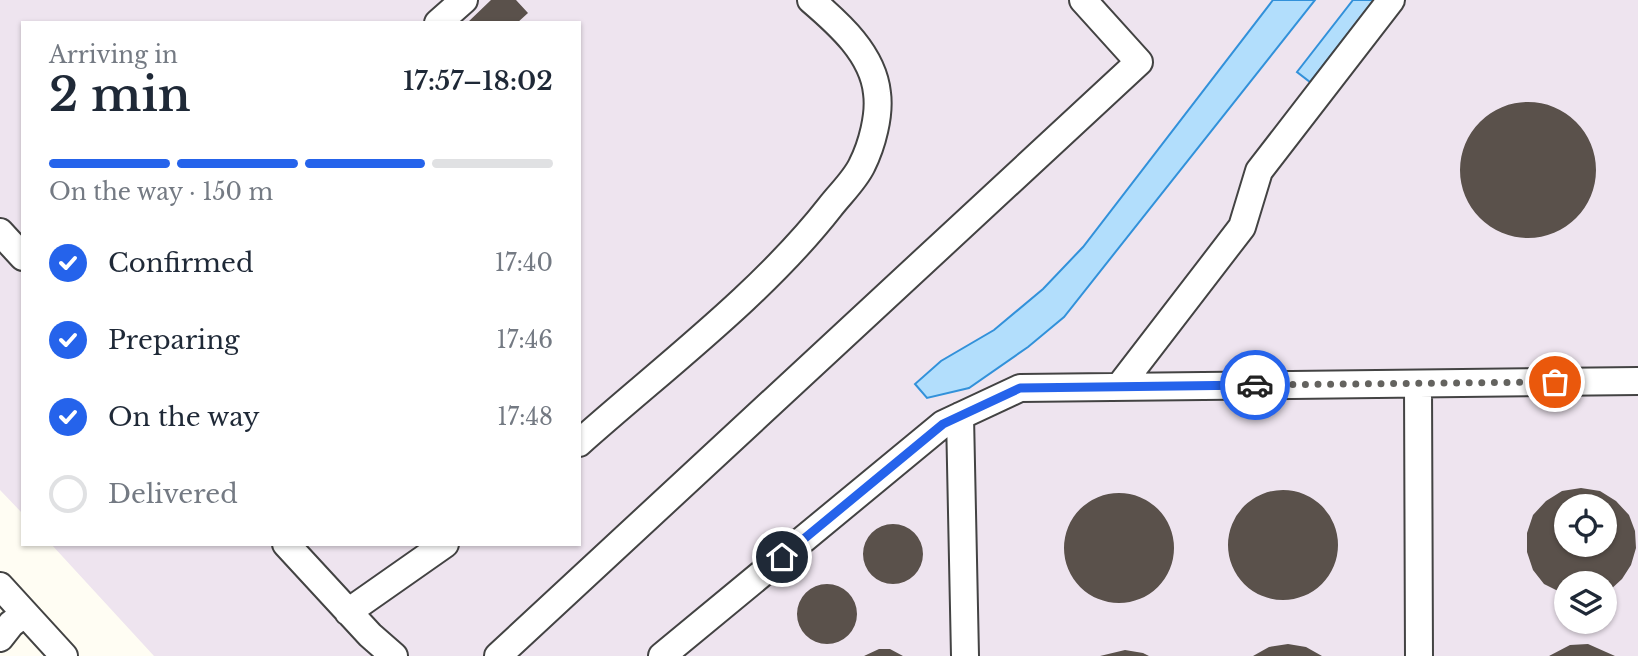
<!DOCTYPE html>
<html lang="en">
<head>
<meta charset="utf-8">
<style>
	:root { --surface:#fff; --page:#f2f2f3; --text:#1f2937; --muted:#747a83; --line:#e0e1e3; --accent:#2563eb }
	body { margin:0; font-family:"Libre Baskerville",serif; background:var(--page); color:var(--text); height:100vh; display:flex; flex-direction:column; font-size:26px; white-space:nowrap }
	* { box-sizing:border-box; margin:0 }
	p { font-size:23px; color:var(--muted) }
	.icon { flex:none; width:38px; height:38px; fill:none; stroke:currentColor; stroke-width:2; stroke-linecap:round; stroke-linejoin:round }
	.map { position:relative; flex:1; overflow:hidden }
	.sheet { position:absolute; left:21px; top:21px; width:560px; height:525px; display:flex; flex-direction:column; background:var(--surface); border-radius:0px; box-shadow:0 2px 5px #0004 }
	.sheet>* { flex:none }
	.buttons { position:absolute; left:1554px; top:494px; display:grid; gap:14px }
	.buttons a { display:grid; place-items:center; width:63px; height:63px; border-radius:50%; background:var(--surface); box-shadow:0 2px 5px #0004; font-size:35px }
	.pin { position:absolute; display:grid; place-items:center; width:60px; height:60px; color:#fff; margin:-30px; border:4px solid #fff; border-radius:50%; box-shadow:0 2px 7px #0007 }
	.courier { position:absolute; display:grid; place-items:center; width:70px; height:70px; margin:-35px; border:5px solid #2563eb; border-radius:50%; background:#fff; color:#222; box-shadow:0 2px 9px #0007 }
	.overview em { font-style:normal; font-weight:600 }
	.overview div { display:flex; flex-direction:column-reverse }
	.overview { display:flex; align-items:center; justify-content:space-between; height:119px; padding:0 28px }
	h1 { font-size:46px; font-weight:600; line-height:52px }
	.bar { display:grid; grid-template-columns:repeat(4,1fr); gap:10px 7px; align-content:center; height:84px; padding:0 28px }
	.bar i { height:9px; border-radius:5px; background:var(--line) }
	.bar .current { background:var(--accent) }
	.bar p { grid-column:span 4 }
	ol { padding:0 28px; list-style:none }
	li { display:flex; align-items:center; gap:21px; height:77px }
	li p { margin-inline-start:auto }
	li .icon { padding:7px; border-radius:50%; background:var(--accent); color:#fff; stroke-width:4 }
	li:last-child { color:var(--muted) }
	li i { width:38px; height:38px; border:4px solid var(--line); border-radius:50% }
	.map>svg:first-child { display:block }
</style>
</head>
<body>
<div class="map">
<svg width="1638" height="656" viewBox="0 0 1638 656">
	<rect width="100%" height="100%" fill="#fffdf3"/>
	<path fill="#eee4ef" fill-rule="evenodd" d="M0,0H1638V656H154L51,544H579V23H23V514L0,490ZM1566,506H1605V544H1566ZM1566,583H1605V621H1566Z"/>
	<path fill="#b2defc" stroke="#3291da" stroke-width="2" d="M1273,0H1315L1064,317L1028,347L969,388L927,398L915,384L941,361L994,330L1043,289L1083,247Z
		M1353,0H1374L1310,82L1297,72Z"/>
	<path fill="#5a514b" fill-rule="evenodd" d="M491,0H516L528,13L517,23H467Z
		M1460 170a68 68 0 1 1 136 0a68 68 0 1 1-136 0Z
		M1581,488L1600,491L1616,501L1629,515L1635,531L1636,548L1631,565L1622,579L1609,591L1605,592V583H1566V595L1544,584L1533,570L1527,552V533L1533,515L1546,501L1562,491ZM1566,506H1605V544H1566Z
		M1228 545a55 55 0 1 1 110 0a55 55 0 1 1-110 0Z
		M1064 548a55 55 0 1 1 110 0a55 55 0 1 1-110 0Z
		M863 554a30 30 0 1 1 60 0a30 30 0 1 1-60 0Z
		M797 614a30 30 0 1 1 60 0a30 30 0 1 1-60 0Z
		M1288,644L1306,647L1322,656H1253L1269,647Z
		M1588,644L1615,656H1549L1570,645Z
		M879,649H890L903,656H864Z
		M1125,650L1143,653L1149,656H1100Z"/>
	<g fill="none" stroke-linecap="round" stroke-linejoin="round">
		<g stroke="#434343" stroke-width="30">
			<path id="minor" d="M438,23L464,0
				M0,232L23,257
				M1418,384L1419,656
				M1119,387L1242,227L1259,171L1391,0
				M960,416L965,656
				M579,443C662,369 762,294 830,207C840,194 855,180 862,165C872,145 880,115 877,93C873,54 839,24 811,0
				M286,544L370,635L394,656
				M0,586L64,656
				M348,612L445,544
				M0,638L11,624L24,614
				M498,656L1139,62L1083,0
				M662,656L943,424L1020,388L1638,381"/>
		</g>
		<use href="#minor" stroke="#fff" stroke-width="26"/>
	</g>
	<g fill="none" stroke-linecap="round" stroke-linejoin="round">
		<path stroke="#64635f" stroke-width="7" stroke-dasharray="0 12.6" d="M1255,385L1555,382"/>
		<path stroke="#2563eb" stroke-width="9" d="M782,557L943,424L1020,388L1255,385"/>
	</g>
</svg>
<div class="buttons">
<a><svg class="icon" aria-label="locate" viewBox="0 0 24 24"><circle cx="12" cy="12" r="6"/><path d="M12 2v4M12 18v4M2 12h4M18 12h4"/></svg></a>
<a><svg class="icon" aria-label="layers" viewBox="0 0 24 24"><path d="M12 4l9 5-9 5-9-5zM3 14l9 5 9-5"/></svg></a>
</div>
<div class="pin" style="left:1555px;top:382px;background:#ea580c"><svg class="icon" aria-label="bag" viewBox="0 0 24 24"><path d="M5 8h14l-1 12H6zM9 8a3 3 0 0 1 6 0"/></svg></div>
<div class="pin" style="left:782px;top:557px;background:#1f2937"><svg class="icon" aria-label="home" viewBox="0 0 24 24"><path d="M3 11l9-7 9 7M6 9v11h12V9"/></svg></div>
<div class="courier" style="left:1255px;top:385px"><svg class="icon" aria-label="car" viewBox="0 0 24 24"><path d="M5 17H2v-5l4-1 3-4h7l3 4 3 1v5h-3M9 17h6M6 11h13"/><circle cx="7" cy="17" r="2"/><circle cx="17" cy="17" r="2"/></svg></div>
<section class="sheet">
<div class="overview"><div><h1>2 min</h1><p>Arriving in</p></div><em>17:57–18:02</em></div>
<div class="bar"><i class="current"></i><i class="current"></i><i class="current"></i><i></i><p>On the way · 150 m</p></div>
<ol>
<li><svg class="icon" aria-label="check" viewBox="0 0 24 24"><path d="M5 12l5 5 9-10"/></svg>Confirmed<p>17:40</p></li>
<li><svg class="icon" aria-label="check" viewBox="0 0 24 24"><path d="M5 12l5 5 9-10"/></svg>Preparing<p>17:46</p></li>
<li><svg class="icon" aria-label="check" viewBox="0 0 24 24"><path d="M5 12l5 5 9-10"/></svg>On the way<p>17:48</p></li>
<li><i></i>Delivered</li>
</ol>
</section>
</div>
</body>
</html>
